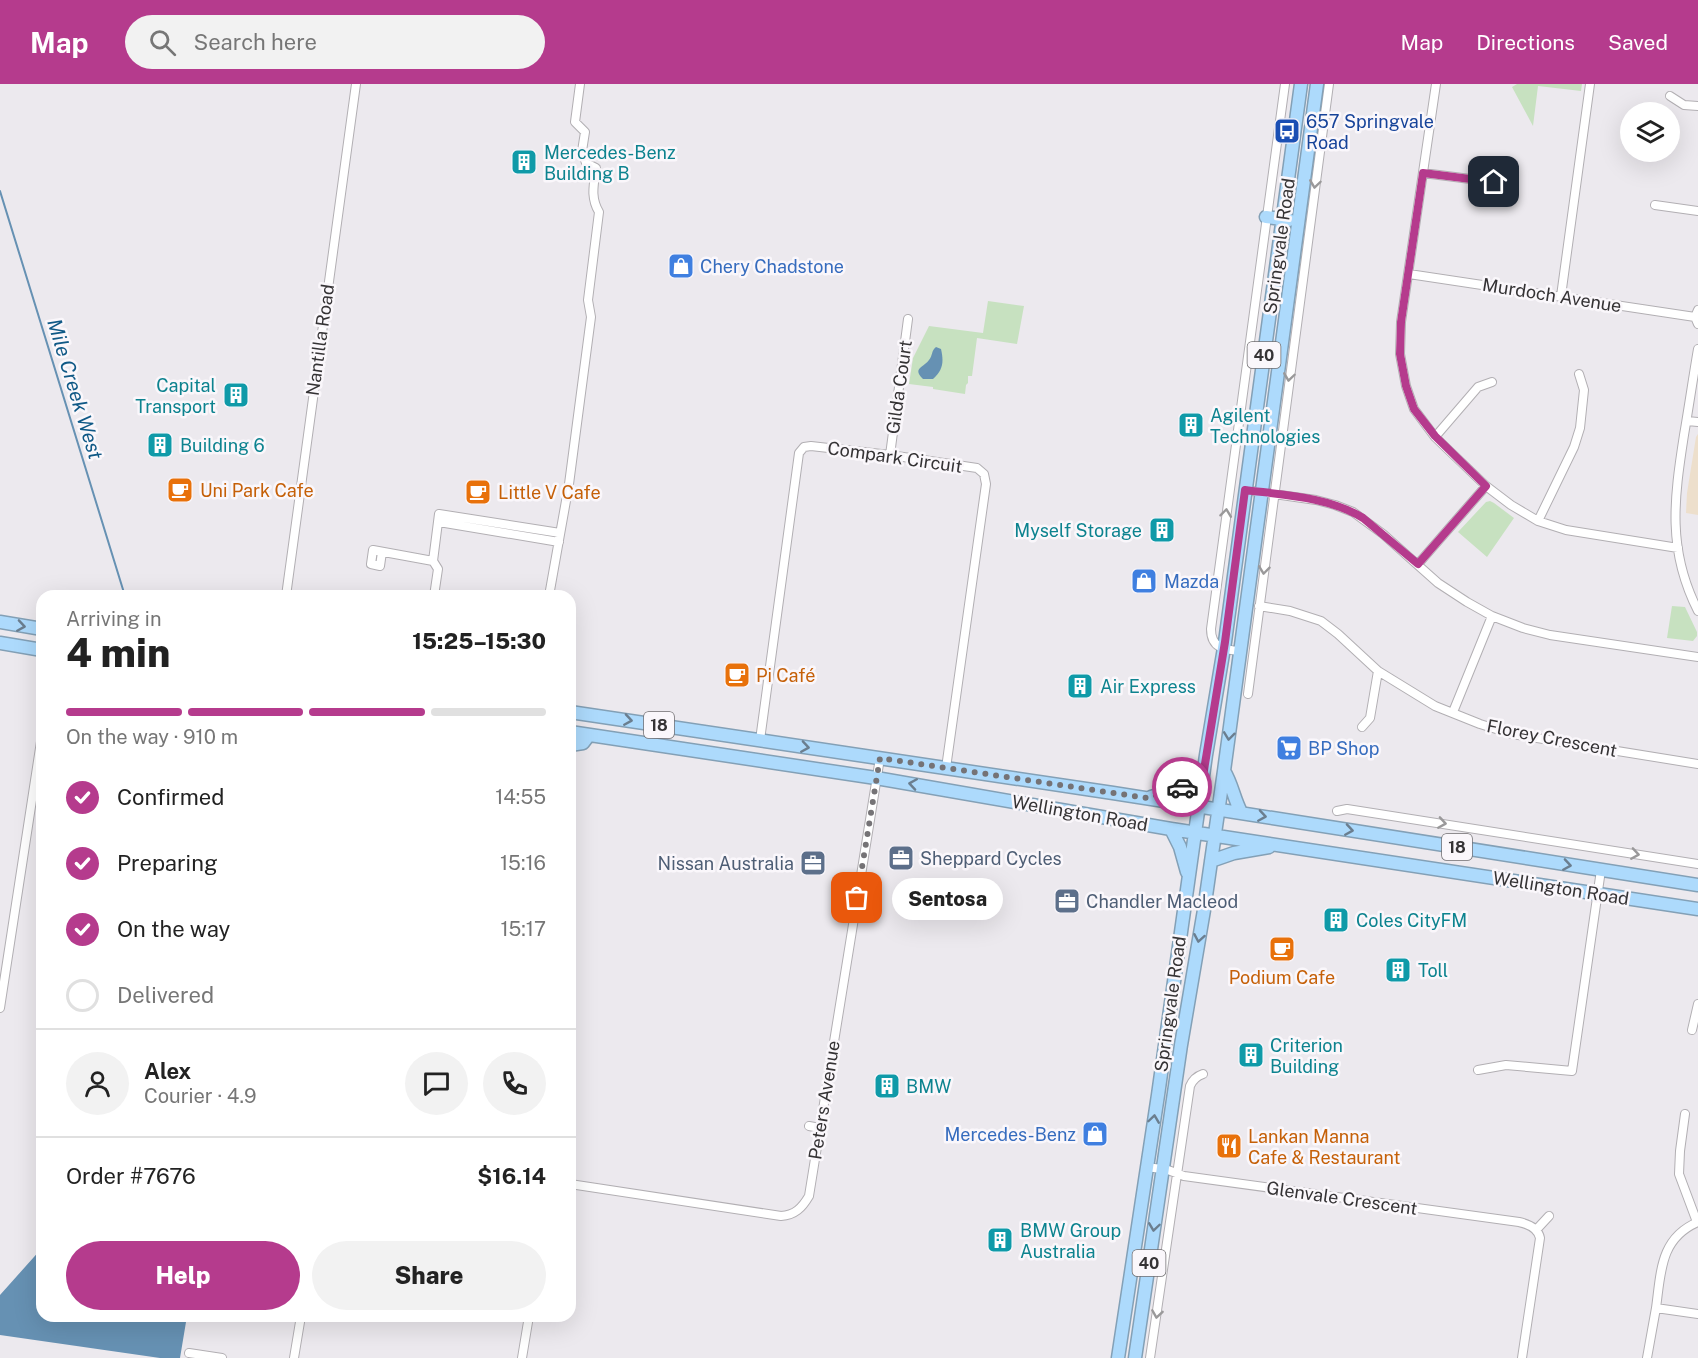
<!DOCTYPE html>
<html lang="en">
<head>
<meta charset="utf-8">
<style>
	:root { --surface:#fff; --page:#f2f2f2; --text:#222; --muted:#767676; --line:#e0e0e0; --accent:#b53b8d }
	body { margin:0; font-family:"Public Sans",sans-serif; background:var(--page); color:var(--text); height:100vh; display:flex; flex-direction:column; font-size:22px; white-space:nowrap }
	* { box-sizing:border-box; margin:0 }
	p { font-size:20px; color:var(--muted) }
	.icon { flex:none; width:33px; height:33px; fill:none; stroke:currentColor; stroke-width:2; stroke-linecap:round; stroke-linejoin:round }
	.map { position:relative; flex:1; overflow:hidden }
	.panel { position:absolute; left:36px; top:506px; width:540px; height:732px; display:flex; flex-direction:column; background:var(--surface); border-radius:18px; box-shadow:0 6px 24px #0002 }
	.panel>* { flex:none }
	.fabs { position:absolute; left:1620px; top:18px; display:grid; gap:12px }
	.fabs a { display:grid; place-items:center; width:60px; height:60px; border-radius:50%; background:var(--surface); box-shadow:0 6px 24px #0002; font-size:30px }
	.pin { position:absolute; display:grid; place-items:center; width:51px; height:51px; color:#fff; margin:-26px; border-radius:12px; box-shadow:0 3px 9px #0006 }
	.courier { position:absolute; display:grid; place-items:center; width:60px; height:60px; margin:-30px; border:4px solid #b53b8d; border-radius:50%; background:#fff; color:#222; box-shadow:0 2px 8px #0007 }
	.bubble { position:absolute; height:42px; border-radius:21px; background:var(--surface); box-shadow:0 6px 24px #0002; font-size:20px; font-weight:800; line-height:42px; text-align:center }
	.head em { font-style:normal; font-weight:800 }
	.head div { display:flex; flex-direction:column-reverse }
	.head { display:flex; align-items:center; justify-content:space-between; height:102px; padding:0 30px }
	h1 { font-size:39px; font-weight:800; line-height:45px }
	.bar { display:grid; grid-template-columns:repeat(4,1fr); gap:9px 6px; align-content:center; height:72px; padding:0 30px }
	.bar i { height:8px; border-radius:4px; background:var(--line) }
	.bar .active { background:var(--accent) }
	.bar p { grid-column:span 4 }
	.line { display:flex; align-items:center; gap:15px; padding:0 30px; border-top:2px solid var(--line) }
	.line div { flex:1 }
	.round { display:grid; place-items:center; flex:none; width:63px; height:63px; border-radius:32px; background:var(--page) }
	ol { padding:0 30px; list-style:none }
	li { display:flex; align-items:center; gap:18px; height:66px }
	li p { margin-inline-start:auto }
	li .icon { padding:6px; border-radius:50%; background:var(--accent); color:#fff; stroke-width:4 }
	li:last-child { color:var(--muted) }
	li i { width:33px; height:33px; border:3px solid var(--line); border-radius:50% }
	.action { display:flex; gap:12px; margin-top:auto; padding:12px 30px }
	.action a { flex:1; height:69px; border-radius:36px; background:var(--accent); color:#fff; font-size:24px; font-weight:800; line-height:69px; text-align:center }
	.action a+a { background:var(--page); color:var(--text) }
	header { display:flex; align-items:center; gap:36px; box-sizing:border-box; height:84px; padding:0 30px; background:var(--accent); color:#fff }
	header strong { font-size:28px }
	nav { display:flex; gap:33px; margin-inline-start:auto; font-size:21px }
	.search { width:420px; height:54px; background:var(--page); display:flex; align-items:center; gap:15px; box-sizing:border-box; padding:0 21px; border-radius:33px; color:var(--muted); font-size:22px }
	.map>svg:first-child { display:block }
</style>
</head>
<body>
<header>
<strong>Map</strong>
<div class="search"><svg class="icon" aria-label="search" viewBox="0 0 24 24"><circle cx="10" cy="10" r="6"/><path d="M15 15l6 6"/></svg>Search here</div>
<nav><a>Map</a><a>Directions</a><a>Saved</a></nav>
</header>
<div class="map">
<svg width="1698" height="1274" viewBox="0 0 1698 1274">
	<rect width="100%" height="100%" fill="#ece9ee"/>
	<path fill="#eddfcc" d="M1698,350V431L1686,429L1687,409L1696,353Z"/>
	<path fill="#c7e1c0" d="M1517,0H1582L1581,7L1538,2L1533,42L1512,3Z
		M988,217L1024,222L1017,260L977,254L972,292H968V299L966,301L965,310L933,305V303L909,300L913,274L929,242L983,249Z
		M1490,417L1494,419L1514,434L1487,473L1458,448L1486,418Z
		M1672,522L1685,523L1697,548V552L1693,557L1667,554Z"/>
	<path fill="#6691b3" d="M936,263L941,265C944,278 943,286 933,295H923C912,284 923,284 929,276C933,271 931,267 936,263Z
		M42,1164V1232H187L180,1274H160L0,1251V1211Z"/>
	<g fill="none" stroke-linecap="round" stroke-linejoin="round">
		<path stroke="#6691b3" stroke-width="2" d="M0,107L125,512"/>
		<g stroke="#b2afb3" stroke-width="10">
			<path id="minor" d="M1436,0L1401,238L1400,270L1406,302L1414,325L1435,353L1486,402L1511,421L1538,437L1566,446L1678,464
				M1670,12L1684,21L1698,22
				M1423,89L1494,98
				M1655,121L1698,127
				M1409,190L1695,233
				M1561,212L1590,0
				M1698,226L1695,233L1698,240
				M1698,265C1693,294 1689,322 1684,351C1674,415 1667,466 1698,527
				M1687,337L1698,338
				M1435,353L1478,303L1492,298
				M890,371L908,235
				M1245,406L1316,416L1335,421L1353,428L1383,450L1438,499L1467,518L1492,532L1523,544L1550,551L1698,573
				M1538,437L1574,363L1580,344L1584,306L1579,290
				M439,438L559,458
				M382,468L380,482L371,480L373,466L433,477
				M1418,480L1486,402
				M286,512L356,0
				M434,512L438,485L433,477L439,430L560,449
				M549,512L569,400L591,233L588,216L599,128C590,113 594,100 596,84L586,79L582,67L585,48L575,38L580,0
				M1259,522L1290,527L1321,537L1338,550L1378,587L1435,622L1480,640L1512,650L1698,680
				M1240,567C1224,566 1211,564 1211,545L1285,0
				M1248,610L1329,0
				M1453,628L1492,532
				M1362,643L1370,634L1378,587
				M760,656L799,369L804,363L811,362L890,371L977,384L984,390L986,400L946,684
				M1337,727L1347,725L1698,780
				M0,924L42,651
				M1692,946L1698,920
				M1478,986L1506,981L1572,987L1601,786
				M1685,1030L1680,1067L1679,1090L1697,1138
				M809,1042L820,1044
				M1147,1083L1168,1086L1184,1092L1519,1138C1528,1140 1538,1144 1540,1154L1522,1274
				M570,1100L781,1132C795,1131 802,1124 809,1112L880,674
				M1536,1146L1549,1132
				M1656,1224L1698,1230
				M189,1269L222,1274
				M294,1274L301,1232
				M522,1274L529,1232
				M1150,1274L1190,1002C1193,995 1197,992 1203,990
				M1647,1274C1650,1257 1653,1240 1656,1224C1661,1188 1660,1154 1698,1138"/>
		</g>
		<g stroke="#83a0b6" stroke-width="15">
			<path id="highway" d="M1266,133L1289,136
				M0,538L42,545
				M0,559L42,566
				M570,628L1113,709L1698,801
				M570,648L876,694L1171,745L1698,825
				M570,661L583,659L589,651
				M1224,687C1232,700 1234,715 1241,728
				M1151,713L1175,706L1203,692
				M1171,745L1180,763L1187,788
				M1211,777L1234,769L1269,763
				M1118,1274L1158,1011L1206,671L1225,558L1301,0
				M1135,1274L1181,961L1204,826L1224,687L1317,0"/>
		</g>
		<use href="#minor" stroke="#fff" stroke-width="8"/>
		<use href="#highway" stroke="#addafc" stroke-width="12"/>
	</g>
	<defs><path id="oneway-chevron" d="M-2-3.5L2.5 0L-2 3.5" fill="none" stroke-width="1.6" stroke-linecap="round" stroke-linejoin="round" transform="scale(1.5)"/></defs>
	<g stroke="#9a999a">
		<use href="#oneway-chevron" transform="translate(1315 100) rotate(98)"/>
		<use href="#oneway-chevron" transform="translate(1289 293) rotate(98)"/>
		<use href="#oneway-chevron" transform="translate(1226 429) rotate(-83)"/>
		<use href="#oneway-chevron" transform="translate(1264 486) rotate(97)"/>
		<use href="#oneway-chevron" transform="translate(1442 739) rotate(9)"/>
		<use href="#oneway-chevron" transform="translate(1635 770) rotate(9)"/>
		<use href="#oneway-chevron" transform="translate(1157 1230) rotate(99)"/>
	</g>
	<g stroke="#6b7e8f">
		<use href="#oneway-chevron" transform="translate(21 542) rotate(9)"/>
		<use href="#oneway-chevron" transform="translate(628 636) rotate(9)"/>
		<use href="#oneway-chevron" transform="translate(1229 652) rotate(97)"/>
		<use href="#oneway-chevron" transform="translate(805 663) rotate(9)"/>
		<use href="#oneway-chevron" transform="translate(913 700) rotate(-171)"/>
		<use href="#oneway-chevron" transform="translate(1262 732) rotate(9)"/>
		<use href="#oneway-chevron" transform="translate(1349 746) rotate(9)"/>
		<use href="#oneway-chevron" transform="translate(1567 781) rotate(9)"/>
		<use href="#oneway-chevron" transform="translate(1199 854) rotate(100)"/>
		<use href="#oneway-chevron" transform="translate(1154 1035) rotate(-82)"/>
		<use href="#oneway-chevron" transform="translate(1154 1143) rotate(98)"/>
	</g>
	<g fill="none" stroke-linecap="round" stroke-linejoin="round">
		<path stroke="#757376" stroke-width="6" stroke-dasharray="0 10.8" d="M857,814L880,674L1147,714L1182,703"/>
		<path stroke="#b53b8d" stroke-width="8" d="M1182,703L1203,692L1225,558L1245,406C1285,411 1329,413 1363,434L1418,480L1486,402L1435,352L1414,325L1406,302L1400,270L1401,238L1423,89L1494,98"/>
	</g>
	<defs>
		<g id="bus-square" transform="scale(1.35)"><rect x="-9" y="-9" width="18" height="18" rx="4" fill="#1a4fb4" stroke="#faf7fb"/><path d="M-5-6H5V4H4V6H2V4H-2V6H-4V4H-5ZM-3.5-4V0h7V-4ZM-3.5 1.2v1.5H-2V1.2ZM2 1.2v1.5H3.5V1.2Z" fill="#fff"/></g>
		<g id="building-square" transform="scale(1.35)"><rect x="-9" y="-9" width="18" height="18" rx="4" fill="#0f9aa8" stroke="#faf7fb"/><path d="M-4-6H4V6H1V3H-1V6H-4ZM-2.5-4.3h1.7v1.8h-1.7ZM.8-4.3h1.7v1.8H.8ZM-2.5-1h1.7V.8h-1.7ZM.8-1h1.7V.8H.8Z" fill="#fff"/></g>
		<g id="shop-square" transform="scale(1.35)"><rect x="-9" y="-9" width="18" height="18" rx="4" fill="#3f7fe0" stroke="#faf7fb"/><path d="M-5-2.5h2.3a2.7 3.5 0 0 1 5.4 0H5L5.5 6h-11ZM-1.5-2.5h3a1.5 2.3 0 0 0-3 0Z" fill="#fff"/></g>
		<g id="cafe-square" transform="scale(1.35)"><rect x="-9" y="-9" width="18" height="18" rx="4" fill="#e8710a" stroke="#faf7fb"/><path d="M-5.5-4.5H6V0H3Q3 3.5 0 3.5H-2.5Q-5.5 3.5-5.5 0ZM3-3.2v2h1.7v-2ZM-6 4.5H4V6H-6Z" fill="#fff"/></g>
		<g id="supermarket-square" transform="scale(1.35)"><rect x="-9" y="-9" width="18" height="18" rx="4" fill="#3f7fe0" stroke="#faf7fb"/><path d="M-6-5.5h2.5l.6 2H6L4.5 2H-2.5L-4.4-4H-6ZM-1.5 3.2a1.3 1.3 0 1 0 .1 0ZM3 3.2a1.3 1.3 0 1 0 .1 0Z" fill="#fff"/></g>
		<g id="office-square" transform="scale(1.35)"><rect x="-9" y="-9" width="18" height="18" rx="4" fill="#5c6f8a" stroke="#faf7fb"/><path d="M-6-3h4V-5.5h4V-3h4V5H-6ZM-1-4.5V-3h2v-1.5ZM-6 0V1H6V0Z" fill="#fff"/></g>
		<g id="restaurant-square" transform="scale(1.35)"><rect x="-9" y="-9" width="18" height="18" rx="4" fill="#e8710a" stroke="#faf7fb"/><path d="M-5-6h1v4h1v-4h1v4h1v-4h1v5L-1.5 .5V6h-2V.5L-5-1ZM5-6V6H3V1.5H1.5Q1.5-4 5-6Z" fill="#fff"/></g>
	</defs>
	<g fill-rule="evenodd">
		<use href="#bus-square" x="1287" y="47"/>
		<use href="#building-square" x="524" y="78"/>
		<use href="#shop-square" x="681" y="182"/>
		<use href="#building-square" x="236" y="311"/>
		<use href="#building-square" x="1191" y="341"/>
		<use href="#building-square" x="160" y="361"/>
		<use href="#cafe-square" x="180" y="406"/>
		<use href="#cafe-square" x="478" y="408"/>
		<use href="#building-square" x="1162" y="446"/>
		<use href="#shop-square" x="1144" y="497"/>
		<use href="#cafe-square" x="737" y="591"/>
		<use href="#building-square" x="1080" y="602"/>
		<use href="#supermarket-square" x="1289" y="664"/>
		<use href="#office-square" x="901" y="774"/>
		<use href="#office-square" x="813" y="779"/>
		<use href="#office-square" x="1067" y="817"/>
		<use href="#building-square" x="1336" y="836"/>
		<use href="#cafe-square" x="1282" y="865"/>
		<use href="#building-square" x="1398" y="886"/>
		<use href="#building-square" x="1251" y="971"/>
		<use href="#building-square" x="887" y="1002"/>
		<use href="#shop-square" x="1095" y="1050"/>
		<use href="#restaurant-square" x="1229" y="1062"/>
		<use href="#building-square" x="1000" y="1156"/>
	</g>
	<g text-anchor="middle" dominant-baseline="central" stroke-width="5" stroke-linejoin="round" paint-order="stroke">
		<g fill="#faf7fb" stroke="#706e70" stroke-width="1.5">
			<rect x="1247.5" y="258" width="33" height="26" rx="4.5"/>
			<rect x="644" y="628" width="30" height="26" rx="4.5"/>
			<rect x="1442" y="750" width="30" height="26" rx="4.5"/>
			<rect x="1132.5" y="1166" width="33" height="26" rx="4.5"/>
		</g>
		<g font-size="16" font-weight="bold" fill="#353335">
			<text x="1264" y="271">40</text>
			<text x="659" y="641">18</text>
			<text x="1457" y="763">18</text>
			<text x="1149" y="1179">40</text>
		</g>
		<g font-size="18" fill="#164399" stroke="#faf7fb" text-anchor="start">
			<text x="1306" y="37">657 Springvale<tspan x="1306" dy="21">Road</tspan></text>
		</g>
		<g font-size="18" fill="#0d838f" stroke="#faf7fb" text-anchor="start">
			<text x="544" y="68">Mercedes-Benz<tspan x="544" dy="21">Building B</tspan></text>
			<text x="216" y="301" text-anchor="end">Capital<tspan x="216" dy="21">Transport</tspan></text>
			<text x="1210" y="331">Agilent<tspan x="1210" dy="21">Technologies</tspan></text>
			<text x="180" y="361">Building 6</text>
			<text x="1142" y="446" text-anchor="end">Myself Storage</text>
			<text x="1100" y="602">Air Express</text>
			<text x="1356" y="836">Coles CityFM</text>
			<text x="1418" y="886">Toll</text>
			<text x="1270" y="961">Criterion<tspan x="1270" dy="21">Building</tspan></text>
			<text x="906" y="1002">BMW</text>
			<text x="1020" y="1146">BMW Group<tspan x="1020" dy="21">Australia</tspan></text>
		</g>
		<g font-size="18" fill="#353335" stroke="#faf7fb">
			<text transform="translate(1279 162) rotate(-82)">Springvale Road</text>
			<text transform="translate(1552 211) rotate(9)">Murdoch Avenue</text>
			<text transform="translate(320 256) rotate(-82)">Nantilla Road</text>
			<text transform="translate(899 303) rotate(-82)">Gilda Court</text>
			<text transform="translate(895 373) rotate(8)">Compark Circuit</text>
			<text transform="translate(1552 654) rotate(11)">Florey Crescent</text>
			<text transform="translate(1080 729) rotate(10)">Wellington Road</text>
			<text transform="translate(1561 804) rotate(9)">Wellington Road</text>
			<text transform="translate(1170 920) rotate(-82)">Springvale Road</text>
			<text transform="translate(824 1016) rotate(-81)">Peters Avenue</text>
			<text transform="translate(1342 1114) rotate(8)">Glenvale Crescent</text>
		</g>
		<g font-size="18" fill="#366cbe" stroke="#faf7fb" text-anchor="start">
			<text x="700" y="182">Chery Chadstone</text>
			<text x="1164" y="497">Mazda</text>
			<text x="1308" y="664">BP Shop</text>
			<text x="1076" y="1050" text-anchor="end">Mercedes-Benz</text>
		</g>
		<g font-size="18" fill="#c56008" stroke="#faf7fb" text-anchor="start">
			<text x="200" y="406">Uni Park Cafe</text>
			<text x="498" y="408">Little V Cafe</text>
			<text x="756" y="591">Pi Café</text>
			<text x="1282" y="893" text-anchor="middle">Podium Cafe</text>
			<text x="1248" y="1052">Lankan Manna<tspan x="1248" dy="21">Cafe &amp; Restaurant</tspan></text>
		</g>
		<g font-size="18" fill="#4e5e75" stroke="#faf7fb" text-anchor="start">
			<text x="920" y="774">Sheppard Cycles</text>
			<text x="794" y="779" text-anchor="end">Nissan Australia</text>
			<text x="1086" y="817">Chandler Macleod</text>
		</g>
		<g font-size="20" font-style="italic" fill="#105986" stroke="#faf7fb">
			<text transform="translate(75 305) rotate(73)">Mile Creek West</text>
		</g>
	</g>
</svg>
<div class="fabs">
<a><svg class="icon" aria-label="layers" viewBox="0 0 24 24"><path d="M12 4l9 5-9 5-9-5zM3 14l9 5 9-5"/></svg></a>
</div>
<div class="pin" style="left:857px;top:814px;background:#ea580c"><svg class="icon" aria-label="bag" viewBox="0 0 24 24"><path d="M5 8h14l-1 12H6zM9 8a3 3 0 0 1 6 0"/></svg></div>
<div class="pin" style="left:1494px;top:98px;background:#1f2937"><svg class="icon" aria-label="home" viewBox="0 0 24 24"><path d="M3 11l9-7 9 7M6 9v11h12V9"/></svg></div>
<div class="courier" style="left:1182px;top:703px"><svg class="icon" aria-label="car" viewBox="0 0 24 24"><path d="M5 17H2v-5l4-1 3-4h7l3 4 3 1v5h-3M9 17h6M6 11h13"/><circle cx="7" cy="17" r="2"/><circle cx="17" cy="17" r="2"/></svg></div>
<div class="bubble" style="left:892px;top:794px;width:111px">Sentosa</div>
<section class="panel">
<div class="head"><div><h1>4 min</h1><p>Arriving in</p></div><em>15:25–15:30</em></div>
<div class="bar"><i class="active"></i><i class="active"></i><i class="active"></i><i></i><p>On the way · 910 m</p></div>
<ol>
<li><svg class="icon" aria-label="check" viewBox="0 0 24 24"><path d="M5 12l5 5 9-10"/></svg>Confirmed<p>14:55</p></li>
<li><svg class="icon" aria-label="check" viewBox="0 0 24 24"><path d="M5 12l5 5 9-10"/></svg>Preparing<p>15:16</p></li>
<li><svg class="icon" aria-label="check" viewBox="0 0 24 24"><path d="M5 12l5 5 9-10"/></svg>On the way<p>15:17</p></li>
<li><i></i>Delivered</li>
</ol>
<div class="line" style="height:108px"><a class="round"><svg class="icon" aria-label="person" viewBox="0 0 24 24"><circle cx="12" cy="8" r="4"/><path d="M4 21q1-7 8-7t8 7"/></svg></a><div><b>Alex</b><p>Courier · 4.9</p></div><a class="round"><svg class="icon" aria-label="chat" viewBox="0 0 24 24"><path d="M4 5h16v11H9l-5 4z"/></svg></a><a class="round"><svg class="icon" aria-label="phone" viewBox="0 0 24 24"><path d="M5 4h4l2 5-3 2q2 4 5 5l2-3 5 2v4C11 20 4 13 5 4z"/></svg></a></div>
<div class="line" style="height:78px"><div>Order #7676</div><b>$16.14</b></div>
<div class="action"><a>Help</a><a>Share</a></div>
</section>
</div>
</body>
</html>
